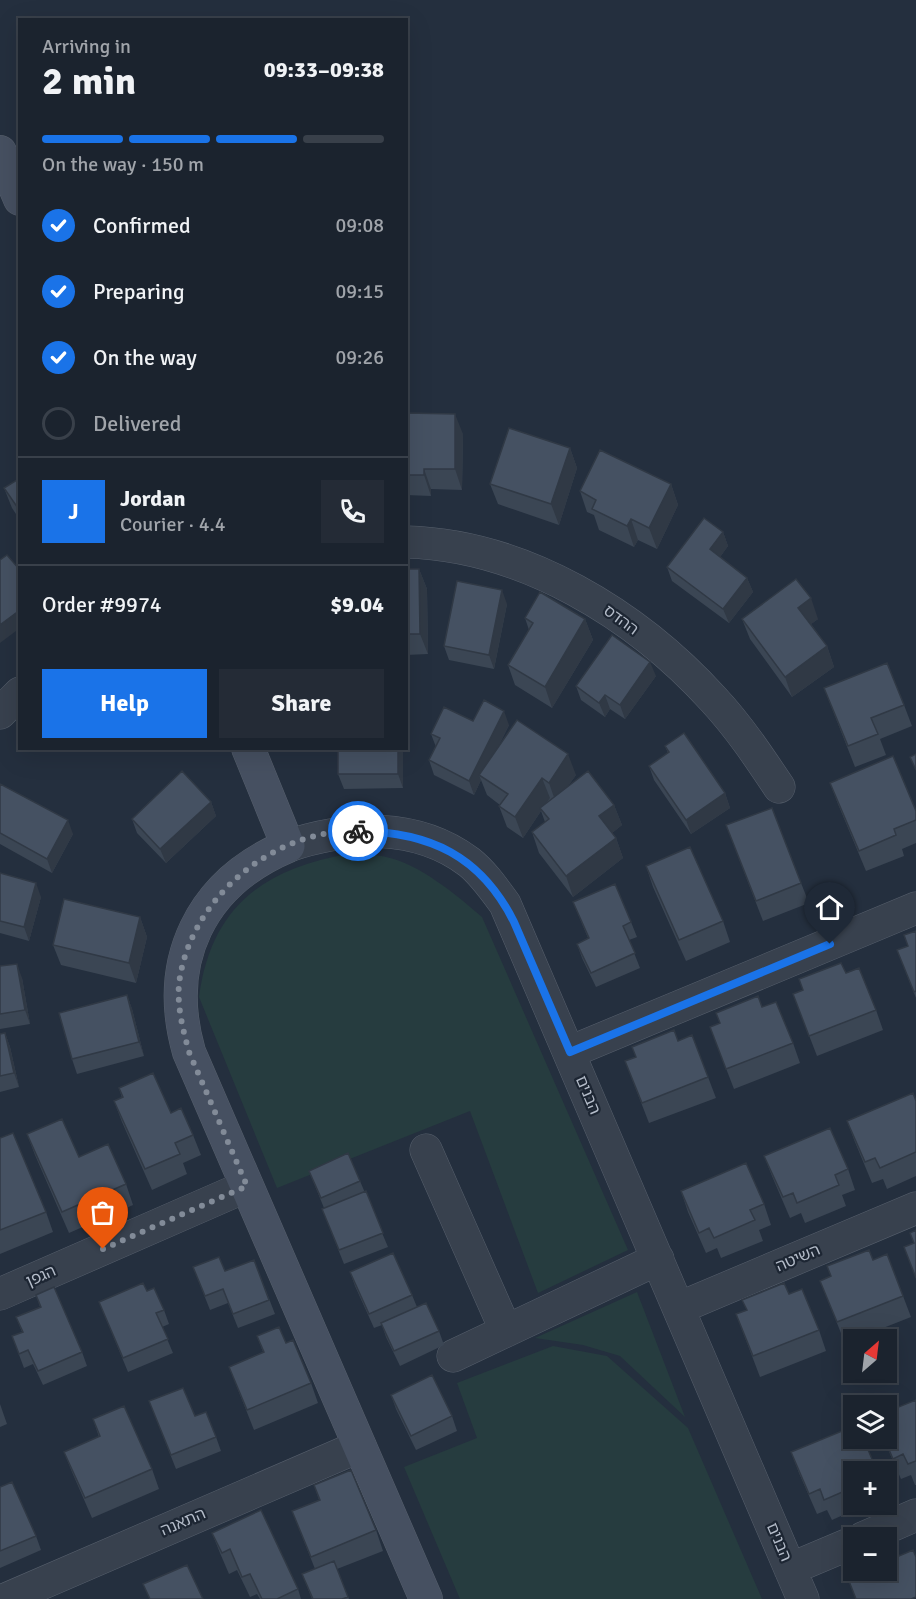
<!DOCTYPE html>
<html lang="en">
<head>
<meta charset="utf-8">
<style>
	:root { --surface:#1b232e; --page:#242b36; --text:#f1f3f6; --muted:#a0a4aa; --line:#39404a; --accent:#1a73e8 }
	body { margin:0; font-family:Signika,"Noto Sans Hebrew",sans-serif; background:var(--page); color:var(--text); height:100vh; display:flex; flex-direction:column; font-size:22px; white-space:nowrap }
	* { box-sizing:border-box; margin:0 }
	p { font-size:20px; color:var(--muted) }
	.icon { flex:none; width:33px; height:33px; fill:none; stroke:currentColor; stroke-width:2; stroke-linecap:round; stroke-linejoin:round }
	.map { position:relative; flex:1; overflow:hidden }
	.sheet { position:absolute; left:18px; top:18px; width:390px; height:732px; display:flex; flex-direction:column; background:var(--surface); border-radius:0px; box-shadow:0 6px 24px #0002,0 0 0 2px var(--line) }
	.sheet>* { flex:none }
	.needle { width:39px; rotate:28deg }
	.fabs { position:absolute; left:843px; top:1329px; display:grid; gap:12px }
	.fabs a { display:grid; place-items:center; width:54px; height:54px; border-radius:0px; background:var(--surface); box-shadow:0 6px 24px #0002,0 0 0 2px var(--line); font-size:30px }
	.pin { position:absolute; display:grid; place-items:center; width:51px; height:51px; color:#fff; margin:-62px -26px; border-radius:50% 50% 50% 0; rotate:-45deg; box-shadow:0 0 6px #0007 }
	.pin .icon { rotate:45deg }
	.courier { position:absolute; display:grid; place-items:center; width:60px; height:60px; margin:-30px; border:4px solid #1a73e8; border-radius:50%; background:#fff; color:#222; box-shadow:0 2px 8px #0007 }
	.headline em { font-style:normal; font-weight:800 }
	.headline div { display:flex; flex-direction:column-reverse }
	.headline { display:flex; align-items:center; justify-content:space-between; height:102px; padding:0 24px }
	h1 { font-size:39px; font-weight:800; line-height:45px }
	.bar { display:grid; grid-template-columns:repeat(4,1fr); gap:9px 6px; align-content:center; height:72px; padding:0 24px }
	.bar i { height:8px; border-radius:4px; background:var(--line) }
	.bar .current { background:var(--accent) }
	.bar p { grid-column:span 4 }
	.line { display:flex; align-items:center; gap:15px; padding:0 24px; border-top:2px solid var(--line) }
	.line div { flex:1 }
	.round { display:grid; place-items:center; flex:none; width:63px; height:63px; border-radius:0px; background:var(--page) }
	ol { padding:0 24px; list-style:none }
	li { display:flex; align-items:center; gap:18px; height:66px }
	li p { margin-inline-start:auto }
	li .icon { padding:6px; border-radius:50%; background:var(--accent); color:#fff; stroke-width:4 }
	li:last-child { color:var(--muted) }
	li i { width:33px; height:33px; border:3px solid var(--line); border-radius:50% }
	.action { display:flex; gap:12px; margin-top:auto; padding:12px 24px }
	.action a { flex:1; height:69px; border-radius:0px; background:var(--accent); color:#fff; font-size:24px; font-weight:800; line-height:69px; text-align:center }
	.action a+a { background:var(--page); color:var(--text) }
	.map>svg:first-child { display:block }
</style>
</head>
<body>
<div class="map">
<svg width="916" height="1599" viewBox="0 0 916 1599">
	<rect width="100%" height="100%" fill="#242f3e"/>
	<path fill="#263c3f" d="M348,854C361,855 374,854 386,857C418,863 458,896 482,917L628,1250L538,1293L470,1111L277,1188L199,997C211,908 262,869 348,854Z
		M637,1292L685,1417L620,1356L583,1345L535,1338Z
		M553,1346L607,1356L688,1428L762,1599H460L404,1467L477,1438L457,1383Z"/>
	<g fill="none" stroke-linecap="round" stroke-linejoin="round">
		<g stroke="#565f6c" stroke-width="33">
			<path id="minor" d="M406,542C524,545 637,615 714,700C739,727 759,757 779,787
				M0,713L20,693
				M288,846C347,826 416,822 469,862C483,873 494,889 505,904L803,1599
				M570,1052L916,908
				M426,1150L506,1331
				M0,1294L247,1186
				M679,1308L916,1208
				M453,1356L658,1259
				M863,1538L916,1515
				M790,1569L854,1542
				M6,1599L360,1446"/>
		</g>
		<g stroke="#565f6c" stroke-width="34">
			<path id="secondary" d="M0,152L20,199
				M248,748L288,846C200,883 163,961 189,1052L426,1599"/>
		</g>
		<use href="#minor" stroke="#38414e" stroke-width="32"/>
		<use href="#secondary" stroke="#465061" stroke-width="33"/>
	</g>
	<path fill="#3b4654" d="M406,413L463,434L462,490L431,489V496L406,495Z
		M570,448L577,468L559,525L498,504L490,484Z
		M20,478V520L12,508L4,488Z
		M671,484L678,505L657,549L638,540L634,547L599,530L594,515L587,512L580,491Z
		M723,532L728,546L720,557L747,578L753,592L729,623L672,581L667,567Z
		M406,569H419L427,589L428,654L406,655Z
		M507,604L494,669L449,660L444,646Z
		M525,618L585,619L593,640L552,708L515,685L508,665L529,630Z
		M742,619H818L811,624L827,646L834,667L792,697L750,639Z
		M656,676L625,719L610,709L605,717L581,700L576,686Z
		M824,688L904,705L912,726L880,739L886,755L855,767Z
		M473,721L509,725L497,749L576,775L568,786L614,805L622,825L612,833L616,838L623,858L573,897L539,853L532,832L545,822L541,811L523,838L507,827L499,806L500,805L487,795L481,780L474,795L434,775L429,760L436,747L431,734Z
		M665,746L725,793L730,808L691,834L654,780L649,766L668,753Z
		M403,748V788L344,789L338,774Z
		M830,783L916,811V843L902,849L904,856L866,871L838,804Z
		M0,784L73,834L52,873L0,844Z
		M211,802L216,816L166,863L137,833L132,819Z
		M726,825L801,883L809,903L763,921Z
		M646,866L723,921L730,942L686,961L653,887Z
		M0,873L41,897L29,941L0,933Z
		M573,902L631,922L637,937L629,940L640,968L596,987L582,958L577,944L588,938Z
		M140,917L147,937L136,983L61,965L53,945Z
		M916,931V998L897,950L908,946Z
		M0,966L22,978L30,1024L0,1029Z
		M846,973L876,1010L883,1030L817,1056L793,994Z
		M127,995L132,1009L144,1056L77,1074L72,1059Z
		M710,1027L793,1043L800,1063L734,1089Z
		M5,1033L10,1047L19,1087L0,1092V1034Z
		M678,1041L708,1077L716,1098L649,1123L625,1061Z
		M119,1088L171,1113L193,1135L201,1155L183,1163L187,1174L152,1190L122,1122L114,1101L122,1098Z
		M916,1101V1176L887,1189L883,1179L872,1183L855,1142L847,1121Z
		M27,1134L79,1157L126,1184L133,1205L69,1233L35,1155Z
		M0,1138L46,1212L53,1232L0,1254Z
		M764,1156L848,1169L855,1190L842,1195L846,1206L805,1223L801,1213L790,1218L772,1176Z
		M309,1171L360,1181L388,1247L344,1264L322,1209L324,1208Z
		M681,1191L764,1204L771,1225L759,1230L763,1241L721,1258L717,1248L706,1253L688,1212Z
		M254,1260L275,1314L238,1328L228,1303L210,1310L193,1267L225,1271Z
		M350,1272L412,1295L417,1307L439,1331L444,1345L400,1366L386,1337L382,1325L374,1328L355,1286Z
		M820,1281L903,1296L911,1317L845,1343Z
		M147,1291L164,1310L169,1324L162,1327L173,1353L128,1372L99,1302Z
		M789,1294L819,1330L826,1351L760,1377L736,1314Z
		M36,1295L82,1352L87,1366L43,1385L33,1364L24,1368L12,1336L22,1332L16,1317L40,1307Z
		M257,1336L286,1343L311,1383L318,1403L254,1430L229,1367L263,1352Z
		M391,1395L452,1416L457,1431L416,1450L396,1409Z
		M916,1400V1485H915L911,1475L901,1479L883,1438H886Z
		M149,1401L216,1437L221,1451L176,1469Z
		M0,1404L7,1424L0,1427Z
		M93,1419L152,1469L159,1489L92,1518L72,1472L64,1452L99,1437Z
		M791,1452L875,1466L877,1472H854V1504H868L832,1520L827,1510L817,1514L799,1473Z
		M314,1485L376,1530L383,1551L337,1569L349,1599H312L302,1574L315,1569L292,1511L319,1500Z
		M0,1487L36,1536L41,1550L0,1568Z
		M212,1533L298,1589L301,1599H260L257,1594L250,1597L237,1570L229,1574L220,1553Z"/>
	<path fill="#303945" d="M455,414L463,434L462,490L455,469Z
		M570,448L577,468L559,525L551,504Z
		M424,469L431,489V496L424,475Z
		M671,484L678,505L657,549L649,528Z
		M631,519L638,540L634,547L627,526Z
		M723,532L728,546L715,564L710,549Z
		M419,569L427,589L428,654L420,634Z
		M747,578L753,592L729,623L723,609Z
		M502,590L507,604L494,669L489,655Z
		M811,598L818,619L806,628L798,608Z
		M20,610V628L0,643V625Z
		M585,619L593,640L552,708L545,687Z
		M827,646L834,667L792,697L785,677Z
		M650,662L656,676L625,719L620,705Z
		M605,695L610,709L605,717L599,703Z
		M504,711L509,725L483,777L479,775L481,780L474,795L469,781Z
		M398,748H403V788L398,774Z
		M568,754L576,775L556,803L549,783Z
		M542,778L550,798L541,810L540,808L541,811L523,838L515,817Z
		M725,793L730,808L691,834L686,820Z
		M211,802L216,816L166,863L160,849Z
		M614,805L622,825L607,837L599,816Z
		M68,820L73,834L52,873L47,859Z
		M616,838L623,858L573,897L566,876Z
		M36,883L41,897L29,941L24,927Z
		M140,917L147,937L136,983L129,963Z
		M17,964L22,978L30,1024L25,1010Z
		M127,995L132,1009L144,1056L139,1042Z
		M5,1033L10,1047L19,1087L14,1073Z"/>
	<path fill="#455162" stroke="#303945" stroke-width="1.5" d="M406,413L455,414V469H424V475H406Z
		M509,428L570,448L551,504L490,484Z
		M600,450L671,484L649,528L631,519L627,526L592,509L596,500L580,491Z
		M20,478V511L4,488Z
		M704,518L723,532L710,549L747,578L723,609L667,567Z
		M7,555L20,570V610L0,625V560Z
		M406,569H419L420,634H406Z
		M796,579L811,598L798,608L827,646L785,677L742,619Z
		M457,581L502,590L489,655L444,646Z
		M540,592L585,619L545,687L508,665L533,623L525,618Z
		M612,635L650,662L620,705L605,695L599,703L576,686Z
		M887,663L904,705L871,718L878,734L848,746L824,688Z
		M484,700L504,711L469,781L429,760L440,738L431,734L444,707L473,721Z
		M517,720L568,754L549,783L542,778L515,817L499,806L508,794L479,775Z
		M684,733L725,793L686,820L649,766L669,752L665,746Z
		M351,748H398V774H338V750L351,749Z
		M916,754V770L910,757Z
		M893,756L916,811V820L894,829L896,835L859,851L830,783Z
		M182,771L211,802L160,849L132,819Z
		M588,771L614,805L599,816L616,838L566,876L532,832L549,819L540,808Z
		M0,784L68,820L47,859L0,833Z
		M772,808L801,883L756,901L726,825Z
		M690,847L723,921L679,940L646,866Z
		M0,873L36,883L24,927L0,921Z
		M615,884L631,922L623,926L635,953L591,973L577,944L589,938L573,902Z
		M64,899L140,917L129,963L53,945Z
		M916,931V991L914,992L897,950L908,946L904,935Z
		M841,963L846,973L859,968L876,1010L809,1036L793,994L803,990L799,979Z
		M17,964L25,1010L0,1014V966Z
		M127,995L139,1042L72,1059L59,1013Z
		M758,996L762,1007L776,1002L793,1043L726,1069L710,1027L720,1023L716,1013Z
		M674,1030L678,1041L692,1035L708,1077L642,1103L625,1061L636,1057L632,1047Z
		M5,1033L14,1073L0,1076V1034Z
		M153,1073L171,1113L181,1108L193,1135L175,1143L180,1154L145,1169L114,1101L123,1097L119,1088Z
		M913,1093L916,1101V1152L880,1168L875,1158L865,1162L847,1121Z
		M62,1119L79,1157L108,1144L126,1184L62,1212L27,1134Z
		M830,1128L848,1169L835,1175L839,1185L797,1203L793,1193L783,1197L764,1156Z
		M13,1133L46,1212L0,1230V1138Z
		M348,1153L360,1181L321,1198L309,1171Z
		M746,1163L764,1204L750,1210L755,1220L714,1238L709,1228L699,1233L681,1191Z
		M366,1191L383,1233L339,1250L322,1209Z
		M916,1230V1278L904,1247L914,1243L910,1233Z
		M869,1250L873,1260L887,1254L903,1296L837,1322L820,1281L831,1276L827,1266Z
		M393,1253L412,1295L369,1314L350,1272Z
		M219,1257L225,1271L254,1260L269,1300L233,1314L223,1289L205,1296L193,1267Z
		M143,1283L147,1291L154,1288L164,1310L156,1313L168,1339L123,1358L99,1302Z
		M784,1283L789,1294L802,1289L819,1330L753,1356L736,1314L747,1310L742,1300Z
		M54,1287L82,1352L38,1371L28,1350L19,1354L12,1336L23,1332L16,1317L41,1307L36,1295Z
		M426,1303L439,1331L394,1351L381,1323Z
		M279,1327L286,1343L293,1340L311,1383L247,1410L229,1367L264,1352L257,1336Z
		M432,1375L452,1416L411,1436L391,1395Z
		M183,1388L195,1416L206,1412L216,1437L171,1455L149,1401Z
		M916,1400V1461L908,1464L903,1454L893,1459L884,1438H886V1412Z
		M124,1406L152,1469L85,1498L64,1452L100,1436L93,1419Z
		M854,1426V1438H863L875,1466L861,1472H854V1487L824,1500L820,1489L809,1494L791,1452Z
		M351,1470L376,1530L311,1557L292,1511L320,1500L314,1485Z
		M12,1482L36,1536L0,1551V1487Z
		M261,1510L298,1589L277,1599H262L250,1574L242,1577L230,1549L222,1553L212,1533Z
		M895,1545L899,1556L913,1550L916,1557V1597L911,1599H856L847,1576L857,1572L856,1570H886V1548Z
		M334,1561L348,1597L342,1599H313L302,1574Z
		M187,1565L203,1599H150L143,1584Z"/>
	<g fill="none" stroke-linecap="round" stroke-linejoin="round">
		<path stroke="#828b98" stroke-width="6" stroke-dasharray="0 10.8" d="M103,1249L247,1186L189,1052C183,1030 177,1007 179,984C189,899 273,829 358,831"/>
		<path stroke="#1a73e8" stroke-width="8" d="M358,831C430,832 481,856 514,922L570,1052L830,944"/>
	</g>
	<g text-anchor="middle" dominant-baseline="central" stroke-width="4.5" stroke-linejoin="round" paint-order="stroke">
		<g font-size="16" fill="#b4bcc9" stroke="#1d2633">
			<text transform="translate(621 620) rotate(36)">ההדס</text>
			<text transform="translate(588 1095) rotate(67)">הבנים</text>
			<text transform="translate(798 1258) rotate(-23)">השיטה</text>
			<text transform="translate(41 1276) rotate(-24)">הגפן</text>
			<text transform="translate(183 1522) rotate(-23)">התאנה</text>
			<text transform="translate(779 1542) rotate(67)">הבנים</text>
		</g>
	</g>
</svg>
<div class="fabs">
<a><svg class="needle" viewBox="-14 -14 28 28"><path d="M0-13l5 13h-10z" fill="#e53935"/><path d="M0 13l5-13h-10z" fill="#a0a4aa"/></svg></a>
<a><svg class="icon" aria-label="layers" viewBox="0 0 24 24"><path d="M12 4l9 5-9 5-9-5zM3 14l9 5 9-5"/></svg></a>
<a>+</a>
<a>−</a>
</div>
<div class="pin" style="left:103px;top:1249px;background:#ea580c"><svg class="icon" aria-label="bag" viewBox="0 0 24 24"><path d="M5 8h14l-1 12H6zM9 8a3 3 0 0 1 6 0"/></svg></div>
<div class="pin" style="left:830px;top:944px;background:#1f2937"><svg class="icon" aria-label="home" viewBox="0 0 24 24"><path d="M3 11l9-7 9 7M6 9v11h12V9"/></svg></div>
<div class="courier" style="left:358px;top:831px"><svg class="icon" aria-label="bike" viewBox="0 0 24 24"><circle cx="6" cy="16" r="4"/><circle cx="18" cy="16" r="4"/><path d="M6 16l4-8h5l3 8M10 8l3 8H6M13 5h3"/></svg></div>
<section class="sheet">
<div class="headline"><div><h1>2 min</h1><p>Arriving in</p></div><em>09:33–09:38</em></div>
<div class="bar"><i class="current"></i><i class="current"></i><i class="current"></i><i></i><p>On the way · 150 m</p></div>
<ol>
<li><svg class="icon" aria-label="check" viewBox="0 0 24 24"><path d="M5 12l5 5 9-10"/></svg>Confirmed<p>09:08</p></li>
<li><svg class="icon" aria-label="check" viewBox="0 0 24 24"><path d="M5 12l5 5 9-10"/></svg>Preparing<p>09:15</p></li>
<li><svg class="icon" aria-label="check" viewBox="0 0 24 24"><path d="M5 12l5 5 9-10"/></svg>On the way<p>09:26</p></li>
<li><i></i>Delivered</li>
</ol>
<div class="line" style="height:108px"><b class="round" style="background:var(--accent);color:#fff">J</b><div><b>Jordan</b><p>Courier · 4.4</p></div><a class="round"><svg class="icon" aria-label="phone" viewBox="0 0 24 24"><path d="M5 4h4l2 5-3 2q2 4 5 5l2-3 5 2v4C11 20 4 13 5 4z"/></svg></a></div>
<div class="line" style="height:78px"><div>Order #9974</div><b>$9.04</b></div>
<div class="action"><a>Help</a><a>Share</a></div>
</section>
</div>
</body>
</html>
